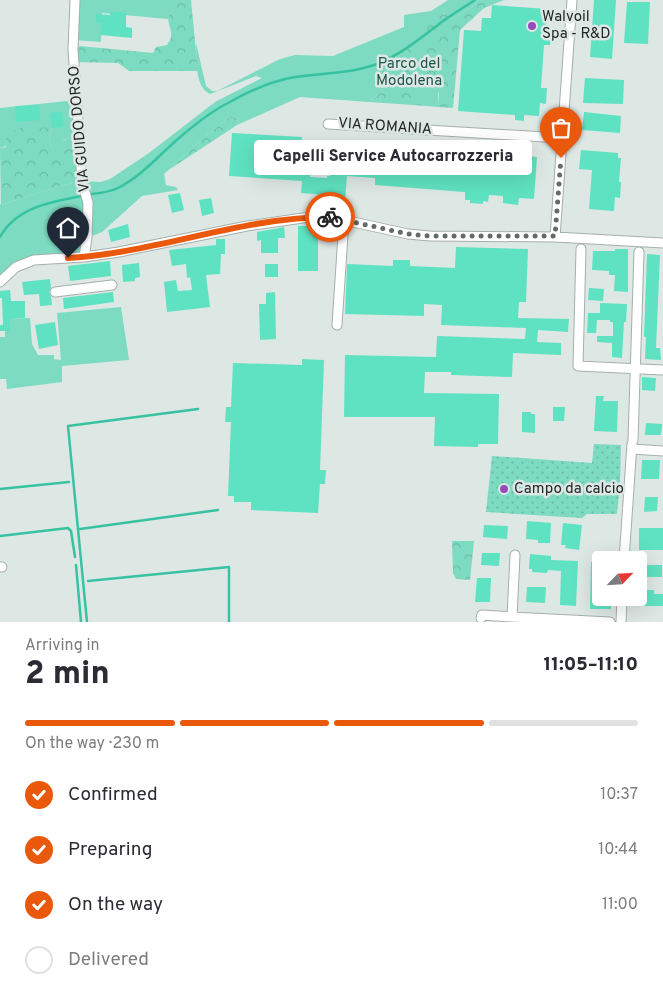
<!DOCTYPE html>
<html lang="en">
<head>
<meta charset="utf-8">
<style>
	:root { --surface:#fff; --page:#f7f7f7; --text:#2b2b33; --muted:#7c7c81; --line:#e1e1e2; --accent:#ea580c }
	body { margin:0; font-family:Overpass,sans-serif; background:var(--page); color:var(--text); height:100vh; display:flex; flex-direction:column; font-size:19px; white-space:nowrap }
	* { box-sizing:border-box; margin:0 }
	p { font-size:16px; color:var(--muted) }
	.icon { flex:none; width:28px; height:28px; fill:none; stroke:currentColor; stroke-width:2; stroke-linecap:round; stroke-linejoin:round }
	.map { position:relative; height:622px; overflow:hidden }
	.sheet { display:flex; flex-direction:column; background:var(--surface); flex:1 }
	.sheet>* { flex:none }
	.needle { width:32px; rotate:65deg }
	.tools { position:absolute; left:592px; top:551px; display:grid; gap:10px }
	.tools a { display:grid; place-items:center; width:55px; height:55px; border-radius:5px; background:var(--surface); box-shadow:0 5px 20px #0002; font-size:25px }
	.pin { position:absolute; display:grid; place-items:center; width:42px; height:42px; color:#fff; margin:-51px -21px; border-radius:50% 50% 50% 0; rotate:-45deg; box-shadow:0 0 5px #0007 }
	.pin .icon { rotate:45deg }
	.courier { position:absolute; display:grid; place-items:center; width:50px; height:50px; margin:-25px; border:4px solid #ea580c; border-radius:50%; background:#fff; color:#222; box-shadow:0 1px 6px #0007 }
	.bubble { position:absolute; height:35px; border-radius:5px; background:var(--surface); box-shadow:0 5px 20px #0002; font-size:16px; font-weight:800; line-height:35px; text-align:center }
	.headline em { font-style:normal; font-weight:800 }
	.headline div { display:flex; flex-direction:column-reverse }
	.headline { display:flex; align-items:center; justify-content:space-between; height:85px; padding:0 25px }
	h1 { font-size:32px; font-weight:800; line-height:38px }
	.bar { display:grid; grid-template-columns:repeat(4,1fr); gap:8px 5px; align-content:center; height:60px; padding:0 25px }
	.bar i { height:6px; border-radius:4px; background:var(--line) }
	.bar .current { background:var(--accent) }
	.bar p { grid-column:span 4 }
	ol { padding:0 25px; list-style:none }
	li { display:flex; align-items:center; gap:15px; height:55px }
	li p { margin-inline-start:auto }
	li .icon { padding:5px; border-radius:50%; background:var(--accent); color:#fff; stroke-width:4 }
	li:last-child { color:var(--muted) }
	li i { width:28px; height:28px; border:2px solid var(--line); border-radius:50% }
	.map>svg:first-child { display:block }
</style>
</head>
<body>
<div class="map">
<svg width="663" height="622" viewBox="0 0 663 622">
	<defs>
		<pattern id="forest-crowns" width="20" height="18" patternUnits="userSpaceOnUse" patternTransform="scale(1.25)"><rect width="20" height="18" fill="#7cdbc1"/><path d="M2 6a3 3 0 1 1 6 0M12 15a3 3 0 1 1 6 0" fill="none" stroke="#6bbca6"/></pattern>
		<pattern id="park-dots" width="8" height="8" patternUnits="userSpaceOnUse" patternTransform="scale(1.25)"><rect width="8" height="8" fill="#7cdbc1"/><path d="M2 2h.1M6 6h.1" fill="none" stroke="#6bbca6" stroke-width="1.8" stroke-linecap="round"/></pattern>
	</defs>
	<rect width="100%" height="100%" fill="#dde7e4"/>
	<path fill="#7cdbc1" d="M75,0H174V10L168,16V19L102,13L101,42L73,40Z
		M448,0H479L472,7L453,19L444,13L424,26L422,43L416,46H405L382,82L387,87C382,94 374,95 369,102L300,97L237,125L239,119L231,116L197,143L164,174L166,185L176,187L178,190L142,196L102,232L87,238L84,257L34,260L0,282V203L1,205L60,186L82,181L101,182L110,179L149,153L215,102L262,78L256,76L210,94C194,86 197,59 196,43L206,86L212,91H217L280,59L295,55L333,56L404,27V15L431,11Z
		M431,87L438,90L439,107L427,106V91Z
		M77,100L79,137L65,139L58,146L51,147L49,137L52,128L0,148V108Z
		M121,307L129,360L62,366V382L7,389L6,379H0V337H5V331H10V319L30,318L32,344L38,355H54V359L61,360L57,313Z"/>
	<path fill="url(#forest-crowns)" d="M174,0H191L198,71H129L118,63L74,62L73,50L80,46L153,53L156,47L167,45C176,33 168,29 168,16L174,10L173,2Z
		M479,0H504L484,8L460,30L453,108L439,107V93L433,87L427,91V106L369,102C374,95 382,94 387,87L381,78C384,65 390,48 406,46C413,45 416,46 422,43C423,38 422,31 424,26C428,16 440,13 450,14L453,19L472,7Z
		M231,116L239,119L237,125L167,171L197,143Z
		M23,127L52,128L49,137L51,147C62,144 66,135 79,137L82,181L60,186L1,205L0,148L6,147V135Z
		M452,541H474L470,580L456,579L453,573Z"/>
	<path fill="url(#park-dots)" d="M594,444L621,445L620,484L617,514H587L582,518L486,512L492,456L592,463Z"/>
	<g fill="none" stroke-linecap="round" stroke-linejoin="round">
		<path stroke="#37c2a2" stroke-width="2.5" d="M0,237C18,204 59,201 92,194C101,193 110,192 118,188C142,176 159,155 179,138C193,126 212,111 228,103C249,91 271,81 295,77C322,73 350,74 377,64C402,54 422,37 443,21C453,14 464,7 475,0
			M0,489L69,482
			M80,529L218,510
			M0,536L68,528L71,531L75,557
			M76,565L81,622
			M88,581L229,567V622
			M87,622L68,426L198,409"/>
	</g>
	<path fill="#5fe2c1" d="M594,0H616L612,59L590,57Z
		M627,2H650L648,44L624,43Z
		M492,5L547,9L546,30H551L550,45H544L541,88H547L546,104L540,103L539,116L524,115V121L515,120V115L458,111L464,30L481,31L482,18H491Z
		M110,12L126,13V27L132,28V38L101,35V23H96V14L110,15Z
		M585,78L624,80L623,104L583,103Z
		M39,105L40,120L16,122L15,106Z
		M62,112L64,127L52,128L50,113Z
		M584,112L621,116L620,133L582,130Z
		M232,133L302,137L301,149L312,150L310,177L327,178V176H330L333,140L537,157L534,199L519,198L518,205L503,203V196L489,195L488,202L483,201V204L470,203V200H465V192L375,185V178L347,176L345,203L325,202V195L301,193L302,181L229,176Z
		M581,150L618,153V158H621L619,182H621L620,198L615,197L614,211L589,209L592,170L579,169Z
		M180,193L184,210L172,213L168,195Z
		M211,198L214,213L202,216L199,200Z
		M128,224L130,237L111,242L108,230Z
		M298,226H318V271H298Z
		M284,227L285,238H278V253H261V240L257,241V232Z
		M216,239H225V254H221L220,274L206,275L210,307L167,312L164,282L176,280L178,291L192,290L190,277L187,278L186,264L172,266L169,250L216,245Z
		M456,247L528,249L526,302H519L518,318L569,319L568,332L538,330L537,342L561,343V355L513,353L512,377L451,375V372H425L424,393L499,394L498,444H478V447L434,446L435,417H344L345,355L436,357L437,336L525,339L526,328L441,325L442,305L424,304V316L345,314L347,264L393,266V260H410V266L455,268Z
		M615,249H628V292L614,291L615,275H609V271L592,270L593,251H615Z
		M647,254L660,255L656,348H660L661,360L645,359L646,337H644Z
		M110,261L111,276L70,281L68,266Z
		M139,263L140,277L135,278V281L123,282L122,265Z
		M265,264H278V277H265Z
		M50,279L51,288L49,292L51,297L52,305L40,306L39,294L24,295L22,282Z
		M589,288L604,289L603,301L588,300Z
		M10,290L11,301H25V318L10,319V331H0V325H3L2,298H0V291Z
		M113,292L114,302L64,309L63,298Z
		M275,292L276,339L260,340L259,304H266V293Z
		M600,303L627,304L626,322H624L622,358L612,357V343L597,342V336H613V322H610V320H597L596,333H587L588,313H600Z
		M55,322L58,345L39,349L35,325Z
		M302,359L324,360L320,470H326L325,484H320L318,513L251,510V502H234V496H228L231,422H225L226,407H231L233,363L302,365Z
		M642,377L656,378L655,391L642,390Z
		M596,396H604L603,401H618L617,432L594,431Z
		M553,407H565L564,421H553Z
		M522,412H531V414H535V433L522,432Z
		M646,423L662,424L661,435H645Z
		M642,460H660L659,479H641Z
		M645,497H658L657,511L644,512Z
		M527,521L551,523L550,543H538V540L526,539Z
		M563,523L582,525L579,550L565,548L566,545H561Z
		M484,525L508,526L507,539L483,537Z
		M639,528H663V550H639Z
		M482,553H500L499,566L481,565Z
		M530,554L551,556V560L578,561L576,606L560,605L561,571L548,570L547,573L532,572V569H529Z
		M591,562H601V598H611V609H590Z
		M639,565H662V577H639Z
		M477,578H491L490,602H475Z
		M527,587H546L545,603L526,602Z
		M644,590H654V594H663V606H644Z"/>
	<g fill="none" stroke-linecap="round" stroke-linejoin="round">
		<g stroke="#a6afac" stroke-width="11">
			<path id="street" d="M75,0L73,50L82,181L88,203L87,238L84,257
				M328,124L562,138
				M555,237L572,0
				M581,249L578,366L663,370
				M0,282L16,267L34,260L84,257L119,252L247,226L310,217H330L408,234L430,236L555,237L663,243
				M55,292L112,285
				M337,325L344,220
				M633,440L639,252
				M632,449L663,451
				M515,555L512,617L610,622
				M624,560L632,444
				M0,567H2
				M481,618L482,615L512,617
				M621,622L622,598"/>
		</g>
		<use href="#street" stroke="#fff" stroke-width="9"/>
	</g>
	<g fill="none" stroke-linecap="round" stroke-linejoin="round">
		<path stroke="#646a68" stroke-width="5" stroke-dasharray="0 9" d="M330,217L408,234L430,236H555L561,158"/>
		<path stroke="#ea580c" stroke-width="6" d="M68,258C156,253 241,217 330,217"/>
	</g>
	<g fill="#9849ba" stroke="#dde7e4" stroke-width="2">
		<circle cx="532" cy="26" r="5"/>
		<circle cx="504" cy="489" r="5"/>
	</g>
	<g text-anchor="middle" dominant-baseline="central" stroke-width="5" stroke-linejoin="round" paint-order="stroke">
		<g font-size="15" fill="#232726" stroke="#dde7e4" text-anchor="start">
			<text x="542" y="17">Walvoil<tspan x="542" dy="17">Spa - R&amp;D</tspan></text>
			<text x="514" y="489">Campo da calcio</text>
		</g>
		<g font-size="15" fill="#205749" stroke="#dde7e4">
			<text x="409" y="64">Parco del<tspan x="409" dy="17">Modolena</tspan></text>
		</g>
		<g font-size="15" fill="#232726" stroke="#dde7e4">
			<text transform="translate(385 127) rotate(4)">VIA ROMANIA</text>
			<text transform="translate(80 129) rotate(-95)">VIA GUIDO DORSO</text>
		</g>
	</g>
</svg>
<div class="tools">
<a><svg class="needle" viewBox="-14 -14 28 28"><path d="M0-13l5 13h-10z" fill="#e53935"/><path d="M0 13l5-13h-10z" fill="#7c7c81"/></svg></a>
</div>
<div class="pin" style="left:561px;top:158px;background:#ea580c"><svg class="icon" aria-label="bag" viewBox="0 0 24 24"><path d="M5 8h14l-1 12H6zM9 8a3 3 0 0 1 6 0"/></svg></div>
<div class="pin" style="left:68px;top:258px;background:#1f2937"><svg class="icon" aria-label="home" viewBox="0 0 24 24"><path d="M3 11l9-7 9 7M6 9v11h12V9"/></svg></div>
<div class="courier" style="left:330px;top:217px"><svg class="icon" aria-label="bike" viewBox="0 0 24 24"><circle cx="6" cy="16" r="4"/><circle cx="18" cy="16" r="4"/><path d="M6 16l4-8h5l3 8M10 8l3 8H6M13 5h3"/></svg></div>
<div class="bubble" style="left:254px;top:140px;width:278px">Capelli Service Autocarrozzeria</div>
</div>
<section class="sheet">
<div class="headline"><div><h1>2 min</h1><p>Arriving in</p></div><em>11:05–11:10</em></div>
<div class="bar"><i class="current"></i><i class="current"></i><i class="current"></i><i></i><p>On the way · 230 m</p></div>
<ol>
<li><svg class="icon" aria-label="check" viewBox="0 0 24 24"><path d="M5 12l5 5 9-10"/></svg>Confirmed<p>10:37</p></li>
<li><svg class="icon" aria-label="check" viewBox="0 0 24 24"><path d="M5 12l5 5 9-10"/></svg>Preparing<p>10:44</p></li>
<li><svg class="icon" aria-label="check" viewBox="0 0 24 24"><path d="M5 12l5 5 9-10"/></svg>On the way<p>11:00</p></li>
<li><i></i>Delivered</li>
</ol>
</section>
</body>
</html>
